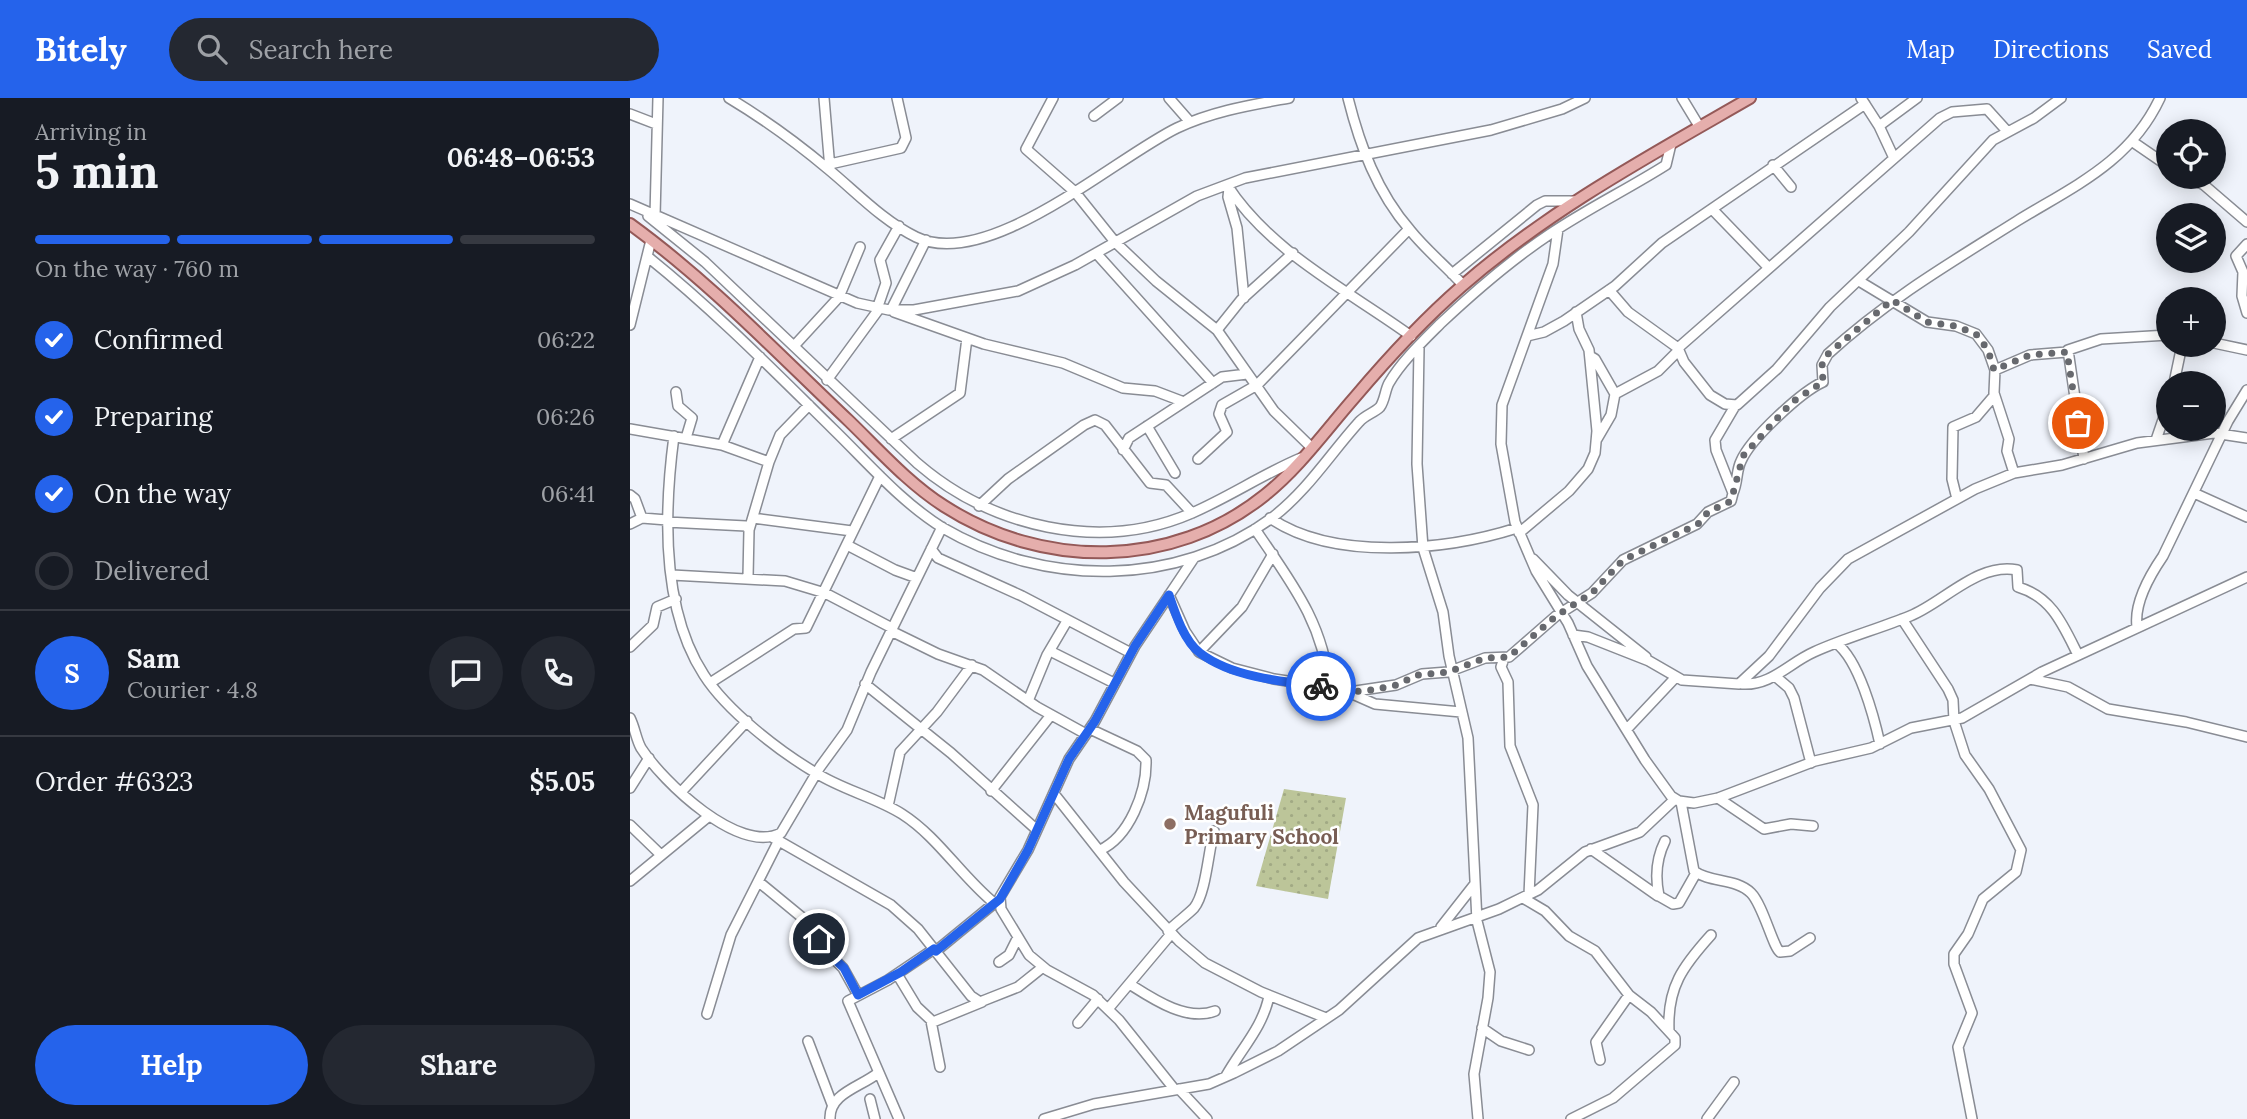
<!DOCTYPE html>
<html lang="en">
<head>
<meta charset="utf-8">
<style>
	:root { --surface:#171b24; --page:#242831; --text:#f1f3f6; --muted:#9ea1a6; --line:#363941; --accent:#2563eb }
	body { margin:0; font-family:Lora,serif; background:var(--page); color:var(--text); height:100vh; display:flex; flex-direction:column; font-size:26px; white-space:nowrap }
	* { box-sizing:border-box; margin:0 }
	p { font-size:23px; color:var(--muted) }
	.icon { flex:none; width:38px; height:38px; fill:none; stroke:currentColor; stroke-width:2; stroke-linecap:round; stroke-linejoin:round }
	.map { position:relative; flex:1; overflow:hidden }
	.panel { display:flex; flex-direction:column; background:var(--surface); width:630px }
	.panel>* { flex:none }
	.buttons { position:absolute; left:1526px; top:21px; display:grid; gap:14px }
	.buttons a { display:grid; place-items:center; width:70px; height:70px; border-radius:50%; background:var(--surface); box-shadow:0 4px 18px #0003; font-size:35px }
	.pin { position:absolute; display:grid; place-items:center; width:60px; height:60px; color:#fff; margin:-30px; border:4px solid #fff; border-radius:50%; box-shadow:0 2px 7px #0007 }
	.courier { position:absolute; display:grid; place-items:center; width:70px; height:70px; margin:-35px; border:5px solid #2563eb; border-radius:50%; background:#fff; color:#222; box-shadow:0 2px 9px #0007 }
	.head em { font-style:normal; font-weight:800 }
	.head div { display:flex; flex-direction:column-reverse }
	.head { display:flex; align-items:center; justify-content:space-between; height:119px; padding:0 35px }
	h1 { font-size:46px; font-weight:800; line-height:52px }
	.bar { display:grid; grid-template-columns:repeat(4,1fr); gap:10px 7px; align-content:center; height:84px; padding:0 35px }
	.bar i { height:9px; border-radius:5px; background:var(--line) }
	.bar .on { background:var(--accent) }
	.bar p { grid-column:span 4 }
	.line { display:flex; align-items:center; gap:18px; padding:0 35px; border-top:2px solid var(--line) }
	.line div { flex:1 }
	.round { display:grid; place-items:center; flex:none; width:74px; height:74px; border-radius:37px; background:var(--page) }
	ol { padding:0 35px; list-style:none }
	li { display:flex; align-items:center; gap:21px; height:77px }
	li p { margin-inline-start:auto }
	li .icon { padding:7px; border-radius:50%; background:var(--accent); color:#fff; stroke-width:4 }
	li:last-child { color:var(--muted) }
	li i { width:38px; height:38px; border:4px solid var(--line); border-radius:50% }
	.button { display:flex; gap:14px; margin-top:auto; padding:14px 35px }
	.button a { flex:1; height:80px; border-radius:42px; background:var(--accent); color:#fff; font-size:28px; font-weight:800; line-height:80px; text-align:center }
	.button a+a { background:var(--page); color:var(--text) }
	header { display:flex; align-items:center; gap:42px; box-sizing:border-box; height:98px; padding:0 35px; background:var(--accent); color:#fff }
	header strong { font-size:33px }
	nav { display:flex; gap:38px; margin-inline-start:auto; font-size:24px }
	.search { width:490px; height:63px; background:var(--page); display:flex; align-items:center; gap:18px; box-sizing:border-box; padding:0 24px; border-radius:38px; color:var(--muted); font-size:26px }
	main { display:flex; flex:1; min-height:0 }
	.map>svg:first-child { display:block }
</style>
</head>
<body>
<header>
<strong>Bitely</strong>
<div class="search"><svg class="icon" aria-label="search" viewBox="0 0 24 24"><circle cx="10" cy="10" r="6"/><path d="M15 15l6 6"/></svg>Search here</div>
<nav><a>Map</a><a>Directions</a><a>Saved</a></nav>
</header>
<main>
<section class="panel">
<div class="head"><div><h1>5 min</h1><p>Arriving in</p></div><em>06:48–06:53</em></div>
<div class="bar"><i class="on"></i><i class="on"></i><i class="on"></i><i></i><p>On the way · 760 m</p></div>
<ol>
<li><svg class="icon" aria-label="check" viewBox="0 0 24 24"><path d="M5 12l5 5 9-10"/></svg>Confirmed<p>06:22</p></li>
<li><svg class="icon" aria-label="check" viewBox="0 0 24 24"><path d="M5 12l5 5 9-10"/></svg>Preparing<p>06:26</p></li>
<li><svg class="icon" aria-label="check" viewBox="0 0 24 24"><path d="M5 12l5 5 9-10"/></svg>On the way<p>06:41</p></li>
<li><i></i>Delivered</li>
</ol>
<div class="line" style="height:126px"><b class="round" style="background:var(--accent);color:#fff">S</b><div><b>Sam</b><p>Courier · 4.8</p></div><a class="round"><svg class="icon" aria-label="chat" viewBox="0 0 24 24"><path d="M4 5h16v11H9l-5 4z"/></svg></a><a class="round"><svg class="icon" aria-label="phone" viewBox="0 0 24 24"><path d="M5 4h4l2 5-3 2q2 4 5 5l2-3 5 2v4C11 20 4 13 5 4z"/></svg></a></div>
<div class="line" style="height:91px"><div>Order #6323</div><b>$5.05</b></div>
<div class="button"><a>Help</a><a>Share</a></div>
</section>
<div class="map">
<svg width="1617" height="1021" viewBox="0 0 1617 1021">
	<defs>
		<pattern id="green-dots" width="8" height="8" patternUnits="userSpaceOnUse" patternTransform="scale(1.75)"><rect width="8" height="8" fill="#bcc599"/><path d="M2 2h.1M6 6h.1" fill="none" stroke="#a1a984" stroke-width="1.8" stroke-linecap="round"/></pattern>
	</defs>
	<rect width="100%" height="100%" fill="#eff3fb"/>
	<path fill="url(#green-dots)" d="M654,691L716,700L698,801L626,788Z"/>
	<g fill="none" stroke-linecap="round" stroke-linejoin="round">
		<g stroke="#898c94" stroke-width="12">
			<path id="minor" d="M99,0C134,21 167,45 198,71C226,94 253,123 286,139C358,174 485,60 547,30C583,13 621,7 659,0
				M194,0L200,71
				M423,0L396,51L445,94L485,144L526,183L587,232L644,313L682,350
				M539,0L560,24
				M718,0C730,48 747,94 780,132C796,152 816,168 833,187
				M1052,0L1069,28
				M1231,0L1249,28L1263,58
				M0,16L26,26
				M464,18L488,0
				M1249,28L1287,0
				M1503,44L1538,68
				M200,66L271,50L276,40L267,0
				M1143,67L1161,89
				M1559,79L1574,87L1617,124
				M597,87C640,154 719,193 781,238
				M599,90L598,99L607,130L614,200
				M0,106L227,205L259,212H284L388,193L445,167L567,98L615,80L861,32L932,11L955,0
				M1083,112L1139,170
				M18,118L75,164L287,365C361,429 470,455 562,415C599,399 633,376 671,360
				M25,118L28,0
				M928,131L923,166L872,307L871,346L885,424L906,473L938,525L957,568L1015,662L1041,698L1049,703L1064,705L1088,700L1185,663L1241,650L1281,630L1332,620L1412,574L1617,479
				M1617,146L1606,158L1613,174L1612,198L1617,215
				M466,155L583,285
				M18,159C84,212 143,272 203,331C238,365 271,404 313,430C414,489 547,490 643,419C678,392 700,356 729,324C735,317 744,315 750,309C755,302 755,292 759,285C771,264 793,243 810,226C844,194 881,162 920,136C957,111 998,91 1036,67L1041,46
				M822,176L907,107L915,103H946
				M1229,183L1297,224L1326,228L1346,236L1358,252L1365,272
				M979,192L998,214L1048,250L1054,264L1080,297L1095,306L1107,307L1147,271L1200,209L1279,134L1363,42L1404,20L1431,0
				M247,211L256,185L250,162L269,128
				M261,212L296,142
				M264,214L354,246L433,265L493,290L525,293L554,304
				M0,227L21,142
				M587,232L611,202L663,155
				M897,238L914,234L934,223L985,188L1032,145L1235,6
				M1584,245L1617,252
				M164,248L209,199L230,149
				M789,250L787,366L793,450L813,514L819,558L838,640L847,823L860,874L858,900L844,976L848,1021
				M1048,250L1310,20L1322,14L1357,11L1376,32
				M960,258L965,261L985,296L981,317L967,341
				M197,282L249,211
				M1544,285L1552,247
				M46,294L48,308L62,320L56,340
				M985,296L1028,273L1049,252
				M517,328L545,375
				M0,331L92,347L139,364
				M44,338C34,413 31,511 74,577C97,613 149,653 186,675C213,692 245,699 272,716C308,739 331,778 364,805
				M261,341L330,295L337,240
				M1526,342L1538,307
				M92,347L130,259
				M493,352L499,340L592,279L617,276
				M568,361L597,334L589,316L592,307L627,287L779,131
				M1454,361L1438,252L1471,241L1538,237
				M1384,375L1377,353L1379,341L1364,295L1365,272L1400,257L1437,254
				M1103,395C1108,384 1106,373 1111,363C1121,340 1171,294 1193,284L1192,267L1198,256C1257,202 1320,165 1387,123C1444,88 1500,64 1530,0
				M1564,395L1617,419
				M0,397L5,401L12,420L37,422
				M1327,401L1322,381L1323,329L1346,319L1364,298
				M349,408L378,381L454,327L465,322L475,327L520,385L536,387L562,415
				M123,420L222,433
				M640,420C704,464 818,452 887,430
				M37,424L116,428L119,432L118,479
				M0,426L12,420
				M625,431C660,483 694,525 699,589
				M119,432L139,364L150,337L179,307
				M889,435L939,393L958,371L965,355L967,333L959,252L949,231L946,214
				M217,447L265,472L287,480
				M301,451L308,460L392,498L501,555
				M903,461L938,497L1016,559
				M42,477L155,483L195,495L262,530
				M539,497L555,533L569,554L602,570L644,581L711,591L745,606L831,614
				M1272,521L1318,591L1323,602L1324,623L1335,657L1359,691L1391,752L1386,774L1353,801L1338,836L1324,856V866L1342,915L1328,949L1342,1021
				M1507,528C1504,505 1520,477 1533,458L1598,323L1617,292
				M261,533L308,556L353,572L407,609L456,636
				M943,537L958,539L1019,563L1052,582L1109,586L1139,558L1190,490L1218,461L1345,391L1384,375L1432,367L1507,345L1584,335L1617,340
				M1206,545C1229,562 1244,619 1250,646
				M0,549L23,527L27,509L46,501
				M420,553L484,585
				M569,554L612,509L643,456
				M874,560L871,569L878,584L880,648L903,707L899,797
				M1145,578L1159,590L1164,600L1181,665
				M1400,581L1438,589L1478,611L1556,624L1617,639
				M80,585L164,531L176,530L250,378
				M235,586L321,655L407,732
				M1112,586C1141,588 1159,565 1184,554C1215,540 1248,531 1280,518C1313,505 1348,464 1387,472L1388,489C1422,499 1433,527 1448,557
				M719,594L766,587L792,576L818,574L855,560L879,559L926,518L962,495L993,462L1067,426L1078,414L1101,403L1103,395L1086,352L1085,342L1105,308
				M398,603L417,557L437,523
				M0,620C5,630 6,641 11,650C33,684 109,757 151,735L190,669L217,632L241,574L312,429
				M460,631L507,653L516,662C517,694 499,739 470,752
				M997,631L1045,580
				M0,690L19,660
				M52,693L117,623
				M361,693L421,617
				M425,697L494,784L549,843L575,865L631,894L696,920
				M1088,700L1134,731L1161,726L1183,728
				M1051,704L1064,773C1080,785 1106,780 1121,795C1133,807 1143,849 1150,854L1160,853L1180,840
				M258,708L270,654L307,614L342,567
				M0,727L30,756
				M142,739L261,807L288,831L341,898L350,904L388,889L413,869
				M1035,743C1026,761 1025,779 1029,798L1043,806L1049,805L1066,775
				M961,751L1028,798
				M0,783L79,718
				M129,784L180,826L195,852L213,870L228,897
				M893,800L915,813L939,838L965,853L999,897L1021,914L1045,940V947L983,1000L941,1021
				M811,829L844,787
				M538,833C546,825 556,818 564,810C576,795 578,755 584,733
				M306,853L367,803
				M369,864L379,857L388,839
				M267,876L287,909L303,924L352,904
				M501,887C523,901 557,924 585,913
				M478,911L541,836
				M77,916L101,837L149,742
				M301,923L310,969
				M448,925L468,901
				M852,930L871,943L899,952
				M1039,933C1037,889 1053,868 1081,837
				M178,943L202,1006
				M970,962L966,944L999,897
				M596,978C611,951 633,929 639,898
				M549,991L577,1021
				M545,992L489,922L463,897L417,872L399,857L371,811L370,799L398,752L439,661L465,623L505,548L564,460
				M240,1001L245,1021
				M200,1021C199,995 231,989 248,975
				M269,1021L218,903L258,882L304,851
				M414,1021L464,1006L579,986L604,975L648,953L709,912L788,840L869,811L908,792L955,754L1010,734L1045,701
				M1077,1021L1104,984"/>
		</g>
		<g stroke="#945958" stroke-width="14">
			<path id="major" d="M0,126C80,184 148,256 219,323C249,352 278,385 314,408C412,471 542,472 635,397C669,370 696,332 725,299C758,260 794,221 832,188C919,112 1021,57 1120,0"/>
		</g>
		<use href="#minor" stroke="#fff" stroke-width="9"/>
		<use href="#major" stroke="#e5aeac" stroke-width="10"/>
	</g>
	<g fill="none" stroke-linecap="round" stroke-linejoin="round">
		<path stroke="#67696e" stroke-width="7" stroke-dasharray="0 12.6" d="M691,588L719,594L742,592L766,587L788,577L818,574L855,560L879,559L926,518L962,495L993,462L1068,426L1078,414L1101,403L1113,358L1162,304L1193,284L1192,267L1198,256L1262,202L1297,224L1326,228L1346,236L1358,252L1364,272L1400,257L1437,254L1448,325"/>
		<path stroke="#2563eb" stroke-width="9" d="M189,841L195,852L214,870L228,897L271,874L304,851L306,853L370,801L398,752L439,661L465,623L505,548L539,497C545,515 554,543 570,555C601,579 653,584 691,588"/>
	</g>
	<circle fill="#8d6e63" stroke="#fff" stroke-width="2.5" cx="540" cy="726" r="7"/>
	<g text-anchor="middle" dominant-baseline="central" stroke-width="5" stroke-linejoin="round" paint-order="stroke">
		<g font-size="21" font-weight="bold" fill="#785e54" stroke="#fff" text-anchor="start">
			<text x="554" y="714">Magufuli<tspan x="554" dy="24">Primary School</tspan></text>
		</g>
	</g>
</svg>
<div class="buttons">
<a><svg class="icon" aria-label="locate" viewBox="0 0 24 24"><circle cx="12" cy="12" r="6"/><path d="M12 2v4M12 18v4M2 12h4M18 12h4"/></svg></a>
<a><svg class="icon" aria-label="layers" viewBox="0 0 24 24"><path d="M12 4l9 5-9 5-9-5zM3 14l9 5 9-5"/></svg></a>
<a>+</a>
<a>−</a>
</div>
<div class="pin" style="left:1448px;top:325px;background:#ea580c"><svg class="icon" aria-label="bag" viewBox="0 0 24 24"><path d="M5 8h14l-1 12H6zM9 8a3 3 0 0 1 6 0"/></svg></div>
<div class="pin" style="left:189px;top:841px;background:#1f2937"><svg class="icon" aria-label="home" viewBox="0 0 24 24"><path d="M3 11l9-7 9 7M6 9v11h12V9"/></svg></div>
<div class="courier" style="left:691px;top:588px"><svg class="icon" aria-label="bike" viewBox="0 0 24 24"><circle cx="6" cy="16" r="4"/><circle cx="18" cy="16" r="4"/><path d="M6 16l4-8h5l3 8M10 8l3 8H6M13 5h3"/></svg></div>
</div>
</main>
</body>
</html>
